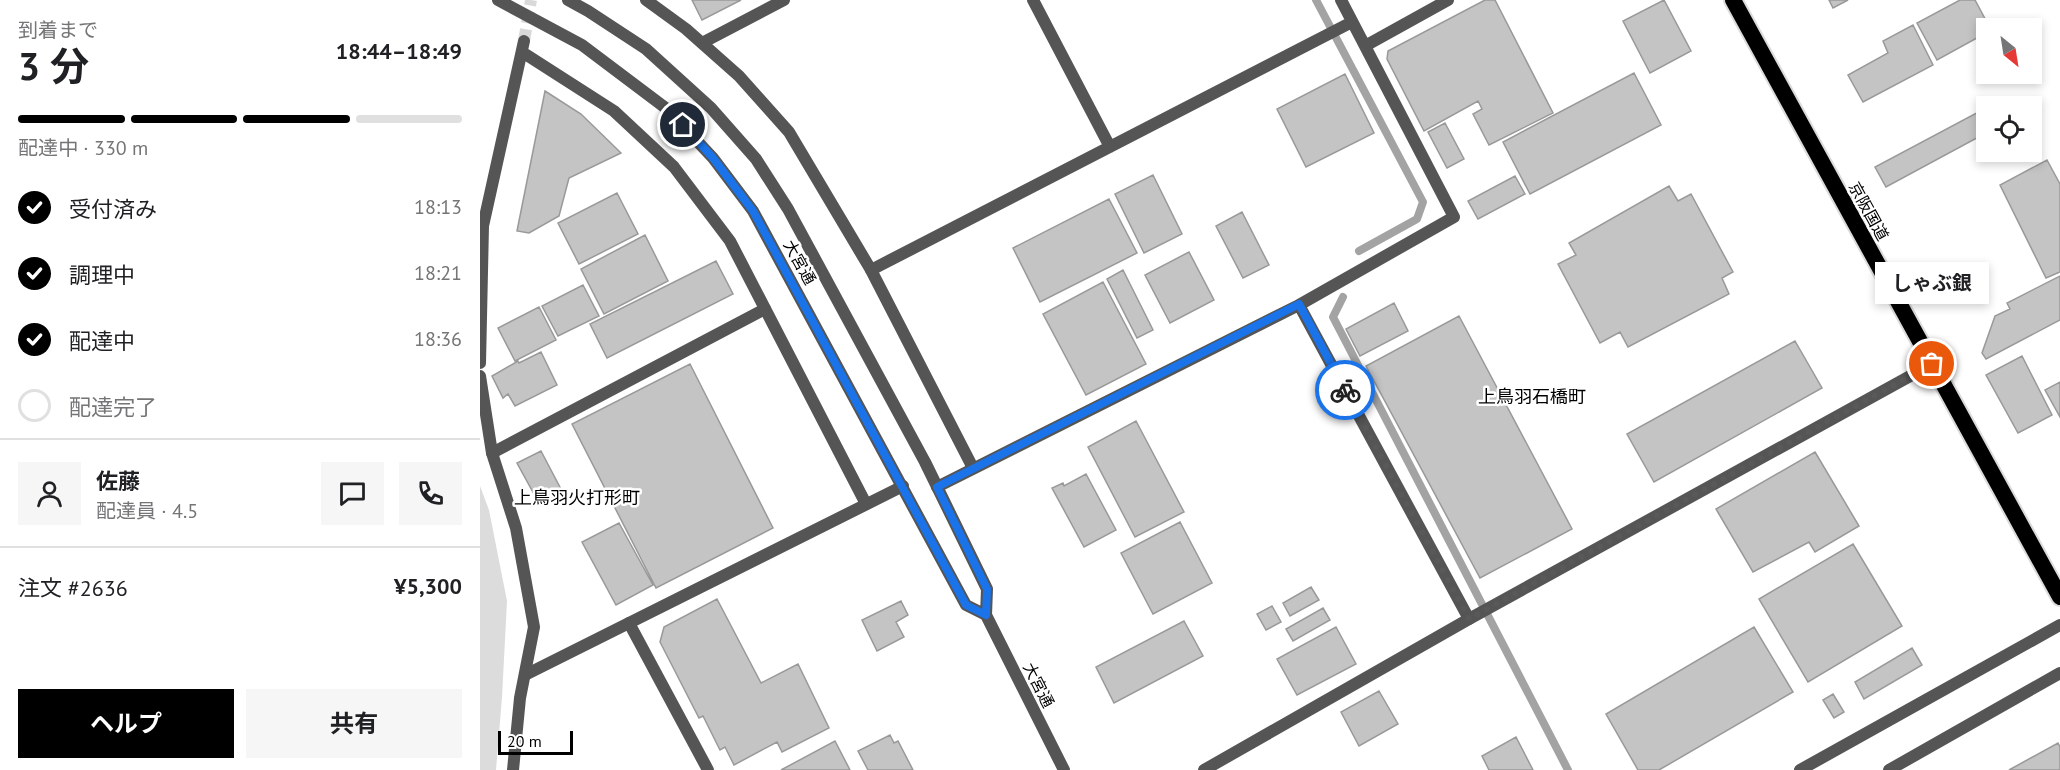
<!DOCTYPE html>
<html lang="ja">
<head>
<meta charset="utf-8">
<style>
	:root { --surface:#fff; --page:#f6f6f6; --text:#202124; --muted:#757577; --line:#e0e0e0; --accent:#000 }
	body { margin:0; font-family:"PT Sans","Noto Sans JP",sans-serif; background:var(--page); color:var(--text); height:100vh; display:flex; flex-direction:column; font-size:22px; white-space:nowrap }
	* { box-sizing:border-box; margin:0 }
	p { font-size:20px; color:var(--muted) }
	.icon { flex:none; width:33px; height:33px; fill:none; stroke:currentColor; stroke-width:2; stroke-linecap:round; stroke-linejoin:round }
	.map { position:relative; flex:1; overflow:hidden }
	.side { display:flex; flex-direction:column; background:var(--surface); width:480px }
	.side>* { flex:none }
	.needle { width:39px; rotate:150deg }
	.fabs { position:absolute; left:1496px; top:18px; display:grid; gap:12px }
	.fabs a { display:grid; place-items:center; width:66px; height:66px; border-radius:0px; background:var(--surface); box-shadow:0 3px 9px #0003; font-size:30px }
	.scale { position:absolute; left:18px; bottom:15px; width:75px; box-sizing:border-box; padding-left:6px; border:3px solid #000; border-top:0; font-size:16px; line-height:21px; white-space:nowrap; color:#000; -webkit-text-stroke:4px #fff; paint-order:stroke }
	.pin { position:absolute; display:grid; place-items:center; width:51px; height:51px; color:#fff; margin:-26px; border:3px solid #fff; border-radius:50%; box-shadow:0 2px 6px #0007 }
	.courier { position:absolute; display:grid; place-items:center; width:60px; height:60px; margin:-30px; border:4px solid #1a73e8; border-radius:50%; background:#fff; color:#222; box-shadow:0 2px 8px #0007 }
	.bubble { position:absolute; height:42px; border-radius:0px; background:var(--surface); box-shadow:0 3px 9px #0003; font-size:20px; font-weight:700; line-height:42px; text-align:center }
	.overview em { font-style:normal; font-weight:700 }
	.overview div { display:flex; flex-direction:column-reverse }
	.overview { display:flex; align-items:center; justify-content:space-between; height:102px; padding:0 18px }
	h1 { font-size:39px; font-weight:700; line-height:45px }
	.bar { display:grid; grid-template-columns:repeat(4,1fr); gap:9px 6px; align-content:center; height:72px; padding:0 18px }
	.bar i { height:8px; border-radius:4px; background:var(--line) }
	.bar .current { background:var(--accent) }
	.bar p { grid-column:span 4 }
	.line { display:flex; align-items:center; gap:15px; padding:0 18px; border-top:2px solid var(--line) }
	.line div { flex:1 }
	.round { display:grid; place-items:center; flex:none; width:63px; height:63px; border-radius:0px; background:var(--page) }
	ol { padding:0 18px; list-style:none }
	li { display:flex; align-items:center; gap:18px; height:66px }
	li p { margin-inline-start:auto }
	li .icon { padding:6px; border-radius:50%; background:var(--accent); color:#fff; stroke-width:4 }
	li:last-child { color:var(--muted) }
	li i { width:33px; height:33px; border:3px solid var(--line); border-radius:50% }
	.primary-button { display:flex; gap:12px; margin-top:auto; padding:12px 18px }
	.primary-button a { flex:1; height:69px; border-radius:0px; background:var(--accent); color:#fff; font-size:24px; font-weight:700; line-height:69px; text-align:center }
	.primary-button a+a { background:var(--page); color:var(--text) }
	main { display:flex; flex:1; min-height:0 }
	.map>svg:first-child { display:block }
</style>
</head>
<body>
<main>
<section class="side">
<div class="overview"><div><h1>3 分</h1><p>到着まで</p></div><em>18:44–18:49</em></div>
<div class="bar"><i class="current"></i><i class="current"></i><i class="current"></i><i></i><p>配達中 · 330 m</p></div>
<ol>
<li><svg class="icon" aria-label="check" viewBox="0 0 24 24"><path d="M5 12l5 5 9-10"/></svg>受付済み<p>18:13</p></li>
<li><svg class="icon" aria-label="check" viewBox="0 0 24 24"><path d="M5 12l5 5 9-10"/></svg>調理中<p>18:21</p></li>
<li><svg class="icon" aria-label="check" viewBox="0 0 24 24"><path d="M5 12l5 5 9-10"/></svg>配達中<p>18:36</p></li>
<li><i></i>配達完了</li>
</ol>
<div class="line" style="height:108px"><a class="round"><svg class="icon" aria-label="person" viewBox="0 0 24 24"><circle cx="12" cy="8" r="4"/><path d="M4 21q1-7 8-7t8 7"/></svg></a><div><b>佐藤</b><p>配達員 · 4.5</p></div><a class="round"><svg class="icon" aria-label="chat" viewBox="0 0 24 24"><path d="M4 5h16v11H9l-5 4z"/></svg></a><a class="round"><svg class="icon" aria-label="phone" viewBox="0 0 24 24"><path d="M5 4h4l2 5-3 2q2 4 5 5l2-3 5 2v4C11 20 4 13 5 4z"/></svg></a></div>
<div class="line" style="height:78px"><div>注文 #2636</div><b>¥5,300</b></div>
<div class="primary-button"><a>ヘルプ</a><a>共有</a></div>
</section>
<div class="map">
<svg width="1580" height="770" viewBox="0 0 1580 770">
	<rect width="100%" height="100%" fill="#fff"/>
	<path fill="#dcdcdc" d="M0,486L9,510L27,601L22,697L16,770H0Z"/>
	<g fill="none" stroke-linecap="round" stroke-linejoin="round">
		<path stroke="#a3a3a3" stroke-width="8" d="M836,0L943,202L937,219L879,251
			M863,297L853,317L1088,770"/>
	</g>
	<path fill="#c4c4c4" stroke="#999" stroke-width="1.5" d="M212,0H261L222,20Z
		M1005,0H1015L1073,113L1009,145L993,114L1002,109L998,101L944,131L907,59L908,51Z
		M1184,0L1211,51L1170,73L1143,21Z
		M1349,0H1368L1353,8Z
		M1480,0H1495L1510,28H1506V33L1457,60L1437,23Z
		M1433,25L1453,65L1383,102L1368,75L1408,53L1403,41Z
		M1154,73L1181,125L1050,194L1023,142Z
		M865,74L894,133L826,167L797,109Z
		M65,91L101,114L141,153L89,178L79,216L49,233L37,231Z
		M1506,108V133L1406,187L1395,167Z
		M965,123L984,159L967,168L948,132Z
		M1567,160L1580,184V272L1566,278L1520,185Z
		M673,175L702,234L664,253L635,194Z
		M1035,176L1045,194L998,219L988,201Z
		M1189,186L1198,201L1211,194L1253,272L1242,278L1249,294L1148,347L1140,332L1120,343L1078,264L1096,255L1089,243Z
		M137,193L158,234L99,264L78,223Z
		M629,199L657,253L560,302L533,248Z
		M762,212L789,265L763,278L736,226Z
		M165,235L188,281L124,314L101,269Z
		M709,252L734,300L690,323L665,275Z
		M236,261L253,294L127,358L110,324Z
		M643,270L673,330L657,338L627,279Z
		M1580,276V320L1506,359L1502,353L1515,316L1530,309L1527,303Z
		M623,282L666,364L606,395L563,314Z
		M103,285L119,316L78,336L62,306Z
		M914,303L928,331L880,356L866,329Z
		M59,307L76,340L35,361L18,328Z
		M979,316L1092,529L1000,578L886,366Z
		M1315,341L1342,388L1174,482L1147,434Z
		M61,352L77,385L35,406L28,394L23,398L12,376L38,361L39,363Z
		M1542,356L1572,415L1538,433L1506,375Z
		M210,364L293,528L176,588L92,424Z
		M1580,382V417L1565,390Z
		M656,421L704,512L655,537L608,447Z
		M61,451L83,493L60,505L37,463Z
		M1335,452L1379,526L1335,552L1329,542L1273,572L1236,509Z
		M606,474L636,530L604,547L572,488L583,483L584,486Z
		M700,522L732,583L673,614L641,553Z
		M139,523L173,585L136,605L102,542Z
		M1373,544L1422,626L1328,682L1279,599Z
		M831,587L839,600L810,616L803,603Z
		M237,599L281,683L318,664L349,728L302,752L297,742L254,765L245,747L240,750L223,716L219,718L180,642L184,627Z
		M421,601L428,615L416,622L424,637L397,651L382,620Z
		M792,606L801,622L786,630L777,614Z
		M843,608L850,620L813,641L806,629Z
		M704,621L723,656L634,703L616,667Z
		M856,627L876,664L817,695L797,659Z
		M1274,627L1313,692L1179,770H1158L1126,714Z
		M1432,648L1442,665L1384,699L1375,682Z
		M899,691L918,724L879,746L861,712Z
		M1353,694L1364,712L1354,718L1343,700Z
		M410,735L414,743L418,741L433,770H388L378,751Z
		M1036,737L1053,770H1009L1002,756Z
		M355,741L370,770H301Z
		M1578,743L1580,747V770H1529Z"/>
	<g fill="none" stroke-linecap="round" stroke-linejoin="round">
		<path stroke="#d9d9d9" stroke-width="12" stroke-dasharray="12 6" stroke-linecap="butt" d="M44,41L51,0"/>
		<g stroke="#dbdbdb" stroke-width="20">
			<path id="trunk" d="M1253,0L1580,597"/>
		</g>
		<path stroke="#555" stroke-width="12" d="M553,0L630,147
			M222,43L304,0
			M885,46L968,0
			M391,270L872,22
			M819,305L989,619
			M12,453L285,309
			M457,487L819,305L974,217L861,0
			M45,675L423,486"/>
		<path stroke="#555" stroke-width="12" d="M18,0L102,45L187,109L233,158L273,211L486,605L506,615
			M88,0L108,11L166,49L231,108L276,159L308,209L445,462L507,589L506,615L584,770
			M166,0L206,29L259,76L309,132L391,270L493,468
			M42,52L134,111L194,167L250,241L386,504
			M0,363L3,226L44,41
			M0,376L12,453L36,528L54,627L40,698L33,770
			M149,623L228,770
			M724,770L989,619L1452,364
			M1320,770L1580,625
			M1409,770L1580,673"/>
		<use href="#trunk" stroke="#000" stroke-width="16"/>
	</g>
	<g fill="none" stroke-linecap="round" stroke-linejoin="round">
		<path stroke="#595959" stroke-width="6" stroke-dasharray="0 10.8" d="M865,390L989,619L1452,364"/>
		<path stroke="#1a73e8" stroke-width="8" d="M203,125L233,158L273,211L486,605L506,615L507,589L457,487L819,304L865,390"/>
	</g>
	<g text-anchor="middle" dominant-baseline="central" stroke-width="5" stroke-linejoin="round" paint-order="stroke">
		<g font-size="16" fill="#000" stroke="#fff">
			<text transform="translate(1389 211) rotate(61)">京阪国道</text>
			<text transform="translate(320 262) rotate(61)">大宮通</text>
			<text transform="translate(559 685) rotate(63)">大宮通</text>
		</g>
		<g font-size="18" fill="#000" stroke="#fff">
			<text x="1052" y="396">上鳥羽石橋町</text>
			<text x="97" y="497">上鳥羽火打形町</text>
		</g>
	</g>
</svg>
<div class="fabs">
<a><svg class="needle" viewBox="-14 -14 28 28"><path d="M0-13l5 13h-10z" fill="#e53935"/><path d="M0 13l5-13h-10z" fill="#757577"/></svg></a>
<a><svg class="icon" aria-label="locate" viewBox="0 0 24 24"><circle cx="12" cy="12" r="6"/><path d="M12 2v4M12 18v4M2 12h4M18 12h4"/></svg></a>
</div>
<div class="scale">20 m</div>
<div class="pin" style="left:1452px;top:364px;background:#ea580c"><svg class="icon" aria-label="bag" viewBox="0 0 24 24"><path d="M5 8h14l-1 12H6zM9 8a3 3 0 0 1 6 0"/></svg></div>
<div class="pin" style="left:203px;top:125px;background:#1f2937"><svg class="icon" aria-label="home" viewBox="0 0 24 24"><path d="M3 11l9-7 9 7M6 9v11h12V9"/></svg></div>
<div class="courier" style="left:865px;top:390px"><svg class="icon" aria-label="bike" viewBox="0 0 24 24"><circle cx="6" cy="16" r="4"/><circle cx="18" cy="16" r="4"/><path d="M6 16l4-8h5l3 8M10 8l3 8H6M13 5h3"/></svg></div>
<div class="bubble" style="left:1395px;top:262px;width:114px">しゃぶ銀</div>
</div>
</main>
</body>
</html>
